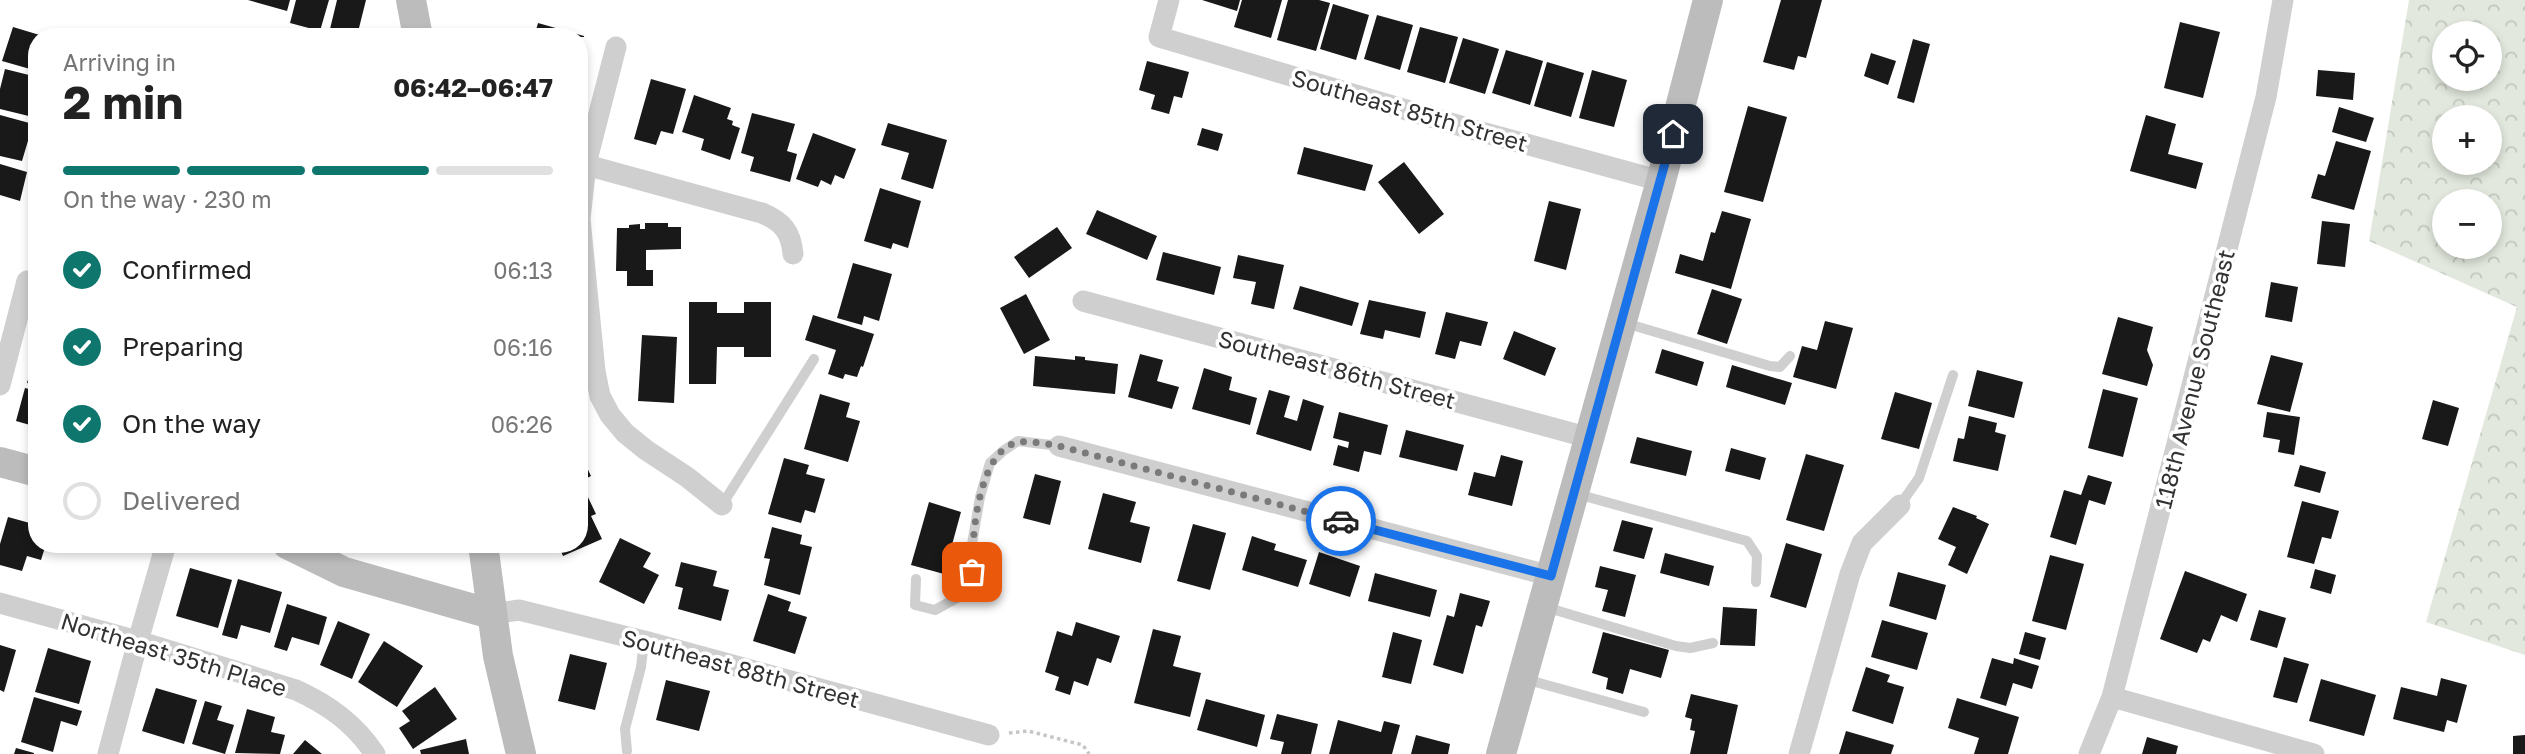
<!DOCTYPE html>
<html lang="en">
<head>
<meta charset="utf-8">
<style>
	:root { --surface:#fff; --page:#f6f6f6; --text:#222; --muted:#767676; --line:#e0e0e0; --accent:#0f766e }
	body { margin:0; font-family:"Golos Text",sans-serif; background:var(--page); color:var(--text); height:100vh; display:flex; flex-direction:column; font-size:26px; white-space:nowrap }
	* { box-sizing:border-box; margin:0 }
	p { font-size:23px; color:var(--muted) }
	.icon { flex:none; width:38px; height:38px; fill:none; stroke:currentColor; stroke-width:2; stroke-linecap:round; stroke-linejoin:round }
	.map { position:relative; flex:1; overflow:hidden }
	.side { position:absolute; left:28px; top:28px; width:560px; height:525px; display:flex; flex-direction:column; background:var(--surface); border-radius:28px; box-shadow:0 4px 10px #0003 }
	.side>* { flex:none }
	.buttons { position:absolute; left:2432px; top:21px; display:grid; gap:14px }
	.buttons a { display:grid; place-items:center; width:70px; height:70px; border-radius:50%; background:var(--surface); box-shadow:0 4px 10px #0003; font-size:35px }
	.pin { position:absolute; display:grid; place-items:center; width:60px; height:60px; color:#fff; margin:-30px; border-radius:14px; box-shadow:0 4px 10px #0006 }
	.courier { position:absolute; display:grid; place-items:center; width:70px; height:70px; margin:-35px; border:5px solid #1a73e8; border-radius:50%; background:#fff; color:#222; box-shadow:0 2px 9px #0007 }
	.head em { font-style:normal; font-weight:700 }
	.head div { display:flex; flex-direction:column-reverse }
	.head { display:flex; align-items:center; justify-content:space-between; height:119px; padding:0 35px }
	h1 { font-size:46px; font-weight:700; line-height:52px }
	.bar { display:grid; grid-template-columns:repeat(4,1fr); gap:10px 7px; align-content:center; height:84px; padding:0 35px }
	.bar i { height:9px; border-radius:5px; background:var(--line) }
	.bar .current { background:var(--accent) }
	.bar p { grid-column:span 4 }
	ol { padding:0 35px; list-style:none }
	li { display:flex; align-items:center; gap:21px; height:77px }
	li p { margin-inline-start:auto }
	li .icon { padding:7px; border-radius:50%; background:var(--accent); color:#fff; stroke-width:4 }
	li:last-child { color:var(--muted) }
	li i { width:38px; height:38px; border:4px solid var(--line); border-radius:50% }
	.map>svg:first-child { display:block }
</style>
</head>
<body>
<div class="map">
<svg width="2525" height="754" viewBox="0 0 2525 754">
	<defs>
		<pattern id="forest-crowns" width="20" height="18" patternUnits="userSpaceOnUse" patternTransform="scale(1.75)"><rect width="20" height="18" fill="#e2e8dd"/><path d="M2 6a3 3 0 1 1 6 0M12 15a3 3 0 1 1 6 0" fill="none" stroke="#c2c7be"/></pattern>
	</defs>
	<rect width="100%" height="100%" fill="#fff"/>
	<path fill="url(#forest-crowns)" fill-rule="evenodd" d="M2409,0H2525V655L2426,622L2517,307L2369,241ZM2445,33H2490V79H2445ZM2445,117H2490V163H2445ZM2445,201H2490V247H2445Z"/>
	<path fill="#191919" d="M248,0H290L287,11Z
		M296,0H329L320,31L290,23Z
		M337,0H366L357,36L330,29Z
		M1202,0H1240L1237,11Z
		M1242,0H1282L1271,38L1234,27Z
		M1288,0H1319L1330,3L1316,51L1277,40Z
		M1781,0H1822L1806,58L1798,56L1794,70L1763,62Z
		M1333,4L1369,15L1356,60L1320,49Z
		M1377,15L1413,25L1400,70L1364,59Z
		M2180,22L2220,32L2203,98L2164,88Z
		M538,23L584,36V37H534Z
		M13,27L43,36L37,37V71L2,61Z
		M1420,27L1458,37L1445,83L1407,72Z
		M1463,38L1499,49L1485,94L1449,83Z
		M1913,39L1930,44L1914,103L1897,98Z
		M1506,50L1543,61L1530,105L1492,93Z
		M1871,53L1896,61L1888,85L1864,76Z
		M1147,61L1189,72L1182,98L1174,96L1169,114L1151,109L1155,95L1139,90Z
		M1547,62L1584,73L1571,117L1534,106Z
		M5,69L37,77V118L0,109V89Z
		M1592,70L1627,80L1614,127L1579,118Z
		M2318,70L2355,73L2353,100L2316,96Z
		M651,79L686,89L673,134L661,131L656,145L634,139Z
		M694,95L731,108L727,119L733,121L732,125L740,128L730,160L701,150L704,139L682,132Z
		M1748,106L1787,117L1763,202L1724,192Z
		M2339,107L2374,118L2366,142L2332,132Z
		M752,113L795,124L787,151L797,154L790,182L750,171L754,157L741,153Z
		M0,115L33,124L22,161L0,156Z
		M2146,115L2176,124L2168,154L2203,163L2196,189L2130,171Z
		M888,123L947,140L933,189L901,179L909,153L881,145Z
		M1202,128L1223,134L1218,151L1197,145Z
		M813,133L856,149L844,179L835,175L831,185L821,180L818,187L796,179Z
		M2336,141L2371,151L2354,210L2311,198L2318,174L2325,176Z
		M1304,147L1373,165L1365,191L1297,174Z
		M1404,162L1444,214L1419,234L1378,182Z
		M0,164L27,172L20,201L0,195Z
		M880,188L921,201L908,248L893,243L891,249L864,241Z
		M1549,201L1581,209L1566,270L1534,261Z
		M1097,210L1157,236L1147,260L1086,234Z
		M1722,211L1751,219L1731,289L1675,273L1680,254L1703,261L1711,232L1715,233Z
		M2322,221L2350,224L2345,267L2317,264Z
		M645,223H668V227H681V249L646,250V270H653V286H627V271H616L617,228H629V225L640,224V229H645Z
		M1057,227L1072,248L1029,278L1014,257Z
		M1163,252L1221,267L1214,295L1156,280Z
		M1238,255L1284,265L1274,309L1251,304L1256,282L1233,278Z
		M853,263L892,274L879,321L864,316L862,325L837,318Z
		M2271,282L2298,287L2292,322L2265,317Z
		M1300,286L1359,303L1352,326L1293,309Z
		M37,289V320L28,317Z
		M1712,289L1742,299L1727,344L1697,334Z
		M1026,294L1050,340L1024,354L1000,308Z
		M1369,300L1426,312L1420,338L1385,330L1383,339L1360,334Z
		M689,302H717V313H744V302H771V357H744V347H717L716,384H689Z
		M1446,312L1488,322L1481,346L1460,341L1455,359L1435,354Z
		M813,315L874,334L863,367L861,366L857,377L845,374L843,379L828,374L836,350L805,340Z
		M2118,317L2153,327L2147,350L2153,365L2147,386L2102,374Z
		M1825,321L1853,328L1836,389L1793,377L1802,346L1817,350Z
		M1514,331L1556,348L1545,376L1503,359Z
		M642,335L677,337L674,403L638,401Z
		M1662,349L1704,362L1697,386L1655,373Z
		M36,351H37V385L27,383Z
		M1140,354L1163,360L1157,381L1179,387L1172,409L1128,397Z
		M2271,355L2303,363L2290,412L2257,404Z
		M1035,356L1075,360V356L1085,357V360L1118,364L1115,394L1033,386Z
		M1732,365L1792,383L1785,405L1726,387Z
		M1204,368L1232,377L1229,390L1257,398L1250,425L1192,409Z
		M1977,370L2023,382L2014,418L1968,406Z
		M25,388L37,391V427L16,421Z
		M2103,389L2138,398L2123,457L2088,448Z
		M1269,390L1290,396L1284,417L1297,421L1303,399L1324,406L1311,451L1256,434Z
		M1895,392L1932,403L1919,449L1881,439Z
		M820,394L850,403L846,417L860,421L848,462L804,449Z
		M2433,400L2459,408L2448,446L2422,439Z
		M1339,412L1388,425L1381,455L1364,451L1359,472L1333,465L1338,445L1348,448L1349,442L1333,438Z
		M2267,412L2300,417L2294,455L2278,452L2280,440L2263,437Z
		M1969,416L1997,423L1995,432L2006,435L1998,471L1953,461L1958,438L1964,439Z
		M1406,430L1464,445L1457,471L1399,457Z
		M1637,437L1692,451L1686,476L1630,463Z
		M1731,448L1766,458L1760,480L1725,471Z
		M579,451L591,476L579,482Z
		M1806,454L1844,465L1824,531L1786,520Z
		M1501,455L1523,461L1512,506L1468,495L1474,472L1495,477Z
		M784,458L809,465L806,474L825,479L815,513L805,510L801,523L768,514Z
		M2300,465L2326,472L2320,493L2294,486Z
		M1035,474L1061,481L1050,525L1023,518Z
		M2088,475L2112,482L2105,505L2089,500L2076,545L2050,537L2064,490L2081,495Z
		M586,493L596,514L591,516L602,539L563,556L558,544H579V496Z
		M1103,493L1136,502L1130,522L1150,527L1141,563L1088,549Z
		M2302,501L2339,511L2331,539L2322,537L2314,564L2287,557Z
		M929,502L961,512L944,574L911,565Z
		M1953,507L1977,516L1976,518L1989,524L1967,574L1948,565L1956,547L1938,539Z
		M8,517L37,525V544H46L41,560L27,556L22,571L0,565V544Z
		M1622,520L1653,528L1644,559L1613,551Z
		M1193,524L1226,533L1210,590L1177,581Z
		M772,527L802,535L800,544L812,547L800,595L764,585L770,559L764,558Z
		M1252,536L1276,544L1274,550L1307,560L1298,587L1242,570Z
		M620,538L651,553L643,567L659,575L644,604L599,582Z
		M1786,543L1822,554L1806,608L1770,597Z
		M390,544H420L418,553Z
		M1319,552L1360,566L1350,597L1309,584Z
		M1665,553L1714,566L1709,586L1660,573Z
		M2050,555L2084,564L2066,630L2032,621Z
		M681,562L717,571L713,586L729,590L721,621L678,609L683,588L675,586Z
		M1600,566L1636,575L1625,617L1602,611L1608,590L1595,587Z
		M190,568L232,580L218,628L176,616Z
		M2315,569L2336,575L2331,594L2310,588Z
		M2185,571L2247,594L2237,622L2221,615L2210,642L2203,639L2197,653L2160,639Z
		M1898,572L1946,585L1936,620L1889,606Z
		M1375,573L1437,590L1430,617L1368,601Z
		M238,579L282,592L270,633L241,625L237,639L222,635Z
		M1460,593L1490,601L1482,627L1476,625L1463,674L1433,665L1447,615L1454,617Z
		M768,594L791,602L788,611L807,617L795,654L753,641Z
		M287,604L327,617L319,645L292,637L287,651L274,647Z
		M1723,607L1757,609L1755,646L1720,645Z
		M2259,610L2286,618L2277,648L2250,640Z
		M1882,620L1928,633L1917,670L1871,657Z
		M338,621L370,634L352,679L320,665Z
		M1076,622L1120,636L1111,663L1097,658L1088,686L1074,681L1070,695L1055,690L1059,677L1045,672L1057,631L1072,636Z
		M1153,629L1181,636L1173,666L1201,673L1190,717L1134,703Z
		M1393,632L1422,640L1411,684L1382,677Z
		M1603,632L1669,650L1661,678L1630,669L1623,694L1606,689L1608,678L1592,673Z
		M2025,632L2046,638L2040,660L2019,654Z
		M384,641L423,666L397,707L358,682Z
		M0,645L16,650L4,692L0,690Z
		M48,648L91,661L79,704L35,692Z
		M570,654L607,663L595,710L558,701Z
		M2284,657L2309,664L2297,703L2273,697Z
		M1992,658L2013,664L2014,658L2039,666L2032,689L2013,683L2006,706L1980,698Z
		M1866,667L1890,675L1887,682L1904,687L1893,724L1852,711Z
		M2441,678L2467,685L2457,723L2447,720L2444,732L2393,719L2401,687L2437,696Z
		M2321,679L2376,695L2364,736L2309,721Z
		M666,680L710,691L699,731L656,720Z
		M435,687L457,719L413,749L399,728L410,721L402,711Z
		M156,688L197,700L184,744L142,731Z
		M1691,694L1738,705L1727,754H1690L1695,731L1690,730L1692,719L1685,717Z
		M34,697L82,711L77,726L61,721L53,752L21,742Z
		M1957,698L2019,717L2008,754H1974L1979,738L1948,728Z
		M1206,699L1265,715L1257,747L1197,730Z
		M205,701L222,706L217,720L234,725L225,754L192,744Z
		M247,709L275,717L271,732L285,735L280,754L235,753Z
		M1277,714L1318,724L1311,754H1281L1284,742L1270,739Z
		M1338,720L1381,732L1384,721L1400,725L1392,754H1329Z
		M1846,731L1894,745L1891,754H1839Z
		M1416,735L1450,744L1448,754H1411Z
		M2525,735V754H2513V736Z
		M2147,737L2178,746L2176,754H2142Z
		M466,739L469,754H421L420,750Z
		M305,740L322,754H293Z
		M16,748L34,753V754H14Z"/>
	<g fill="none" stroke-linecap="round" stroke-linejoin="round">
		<path stroke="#c6c6c6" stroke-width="3.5" stroke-dasharray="3.5 3.5" stroke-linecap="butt" d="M1009,733L1028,731L1083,745L1089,754"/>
		<path stroke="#cfcfcf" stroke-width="10" d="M1625,323L1770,366L1780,367L1790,356
			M1577,494L1747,541L1757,556L1756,582
			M722,505L814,359
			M1900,505L1919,478L1953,375
			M916,579L915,605L935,610L964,594L972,572V544L980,497L990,463L1003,451L1018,441L1059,446
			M1545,607L1676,646L1690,648L1713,643
			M1525,679L1644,712
			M627,751L625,729L641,667L644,641"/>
		<path stroke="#cfcfcf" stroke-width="21" d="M1169,0L1159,37L1471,129L1661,181
			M616,47L586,164L580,219L595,371L600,396L610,415L625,433L646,450L687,477L722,505
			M579,163L762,213C783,222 791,232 793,254
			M1083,301L1590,438
			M0,385L27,281
			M1059,446L1551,576
			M0,603L138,641L296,690C329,705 355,724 375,754
			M491,614L519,610L644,641L989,735
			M2112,697L2314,754
			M108,754L138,641L166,544
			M1799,754L1850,574L1862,543L1900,505
			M2089,754L2112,697L2266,97L2283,0"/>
		<path stroke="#bcbcbc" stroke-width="30" d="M411,0L418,37
			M0,462L37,472
			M287,544L344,572L491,614
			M483,544L498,656L521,754
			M1501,754L1661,181L1708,0"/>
	</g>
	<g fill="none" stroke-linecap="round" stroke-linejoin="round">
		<path stroke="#7a7a7a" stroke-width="7" stroke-dasharray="0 12.6" d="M972,572C972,540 977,446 1021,442C1033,441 1047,444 1059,446L1341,521"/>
		<path stroke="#1a73e8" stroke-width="9" d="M1341,521L1551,576L1673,134"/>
	</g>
	<g text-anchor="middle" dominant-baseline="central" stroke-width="7" stroke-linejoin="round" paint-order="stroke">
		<g font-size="23" fill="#323232" stroke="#fff">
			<text transform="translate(1410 110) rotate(16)">Southeast 85th Street</text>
			<text transform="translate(1337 369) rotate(15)">Southeast 86th Street</text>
			<text transform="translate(2194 379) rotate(-76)">118th Avenue Southeast</text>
			<text transform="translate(174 654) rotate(17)">Northeast 35th Place</text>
			<text transform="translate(741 668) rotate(15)">Southeast 88th Street</text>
		</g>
	</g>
</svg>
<div class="buttons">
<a><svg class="icon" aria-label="locate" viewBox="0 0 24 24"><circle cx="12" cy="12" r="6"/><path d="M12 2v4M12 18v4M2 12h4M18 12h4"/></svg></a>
<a>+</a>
<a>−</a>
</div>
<div class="pin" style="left:972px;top:572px;background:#ea580c"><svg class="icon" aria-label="bag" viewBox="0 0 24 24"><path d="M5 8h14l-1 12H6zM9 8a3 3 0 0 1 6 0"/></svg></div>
<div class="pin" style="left:1673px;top:134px;background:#1f2937"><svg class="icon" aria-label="home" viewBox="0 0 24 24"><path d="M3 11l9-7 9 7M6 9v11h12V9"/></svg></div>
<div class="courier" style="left:1341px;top:521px"><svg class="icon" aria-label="car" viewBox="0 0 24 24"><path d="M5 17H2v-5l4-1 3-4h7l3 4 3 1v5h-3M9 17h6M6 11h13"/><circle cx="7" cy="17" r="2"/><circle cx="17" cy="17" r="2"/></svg></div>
<section class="side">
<div class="head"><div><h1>2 min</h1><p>Arriving in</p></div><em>06:42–06:47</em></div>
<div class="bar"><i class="current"></i><i class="current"></i><i class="current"></i><i></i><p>On the way · 230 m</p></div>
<ol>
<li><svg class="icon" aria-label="check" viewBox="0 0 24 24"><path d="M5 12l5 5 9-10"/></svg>Confirmed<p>06:13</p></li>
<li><svg class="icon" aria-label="check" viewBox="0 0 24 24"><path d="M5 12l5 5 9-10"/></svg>Preparing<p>06:16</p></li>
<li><svg class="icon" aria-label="check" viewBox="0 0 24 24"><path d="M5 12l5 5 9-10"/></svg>On the way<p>06:26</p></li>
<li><i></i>Delivered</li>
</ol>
</section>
</div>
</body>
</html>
